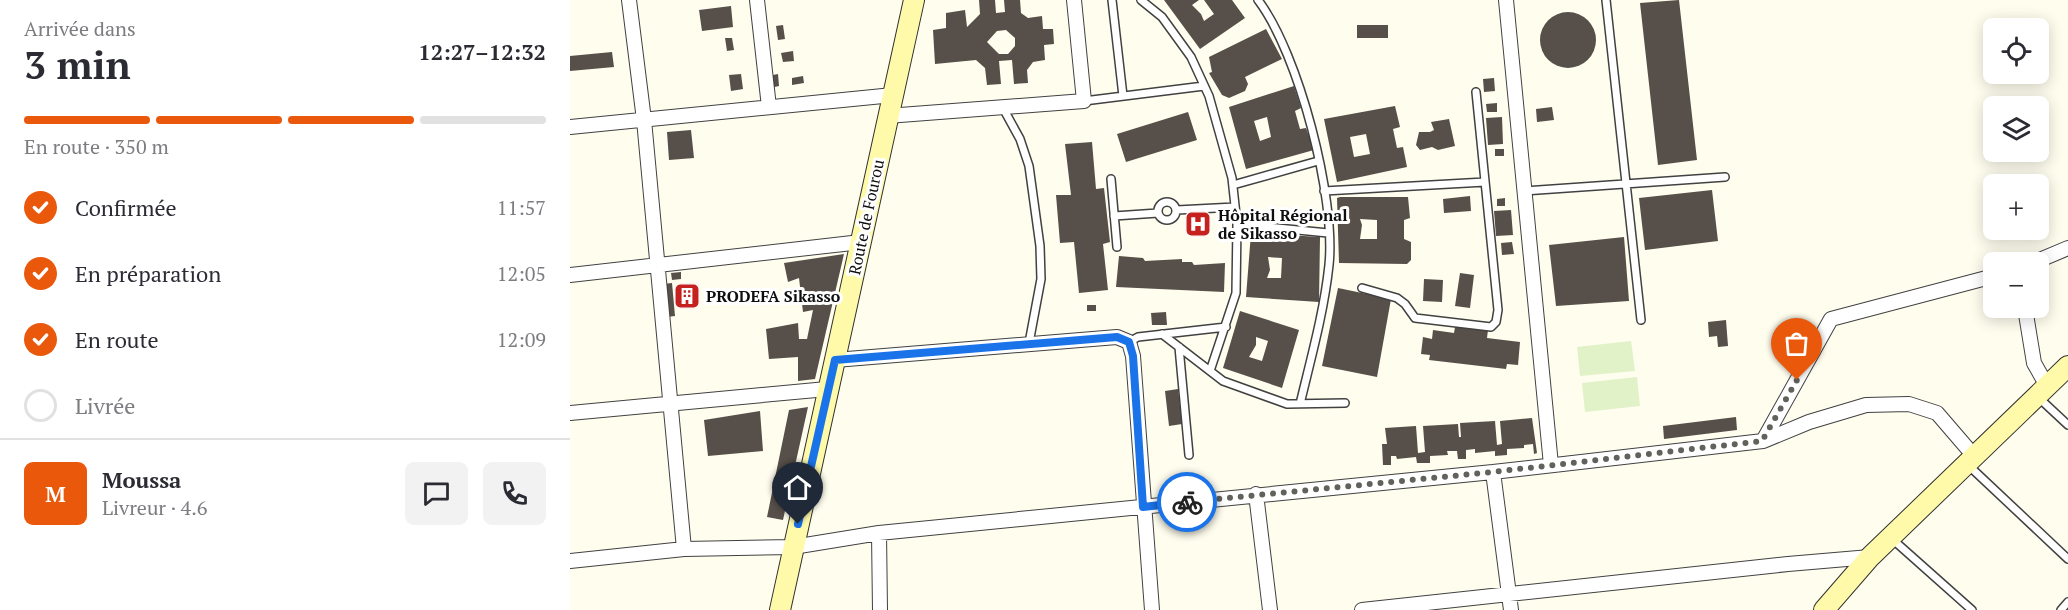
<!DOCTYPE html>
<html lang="fr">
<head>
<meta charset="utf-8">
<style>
	:root { --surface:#fff; --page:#f2f2f3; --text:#2b2b33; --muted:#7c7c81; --line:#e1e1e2; --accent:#ea580c }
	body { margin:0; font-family:"PT Serif",serif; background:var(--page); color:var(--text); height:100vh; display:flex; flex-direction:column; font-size:22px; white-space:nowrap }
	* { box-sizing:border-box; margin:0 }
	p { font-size:20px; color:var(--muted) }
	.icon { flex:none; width:33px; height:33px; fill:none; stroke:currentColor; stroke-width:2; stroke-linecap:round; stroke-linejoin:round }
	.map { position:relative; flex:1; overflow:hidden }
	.sheet { display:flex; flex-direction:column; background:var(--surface); width:570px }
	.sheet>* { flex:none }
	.tools { position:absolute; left:1413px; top:18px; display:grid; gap:12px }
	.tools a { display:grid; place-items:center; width:66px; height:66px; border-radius:9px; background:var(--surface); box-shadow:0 3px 15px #0003; font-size:30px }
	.pin { position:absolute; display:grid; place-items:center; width:51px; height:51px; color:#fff; margin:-62px -26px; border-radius:50% 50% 50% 0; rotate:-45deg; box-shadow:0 0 6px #0007 }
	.pin .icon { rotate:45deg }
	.courier { position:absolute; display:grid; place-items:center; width:60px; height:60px; margin:-30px; border:4px solid #1a73e8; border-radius:50%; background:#fff; color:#222; box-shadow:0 2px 8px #0007 }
	.summary em { font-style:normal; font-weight:700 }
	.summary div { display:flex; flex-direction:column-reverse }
	.summary { display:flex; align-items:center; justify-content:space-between; height:102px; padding:0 24px }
	h1 { font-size:39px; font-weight:700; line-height:45px }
	.bar { display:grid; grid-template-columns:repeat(4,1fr); gap:9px 6px; align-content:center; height:72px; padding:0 24px }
	.bar i { height:8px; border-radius:4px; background:var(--line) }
	.bar .on { background:var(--accent) }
	.bar p { grid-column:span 4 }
	.line { display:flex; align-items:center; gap:15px; padding:0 24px; border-top:2px solid var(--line) }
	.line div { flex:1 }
	.round { display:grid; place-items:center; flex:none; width:63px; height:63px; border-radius:9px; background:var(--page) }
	ol { padding:0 24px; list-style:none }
	li { display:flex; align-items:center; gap:18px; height:66px }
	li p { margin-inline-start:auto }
	li .icon { padding:6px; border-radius:50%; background:var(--accent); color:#fff; stroke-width:4 }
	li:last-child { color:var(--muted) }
	li i { width:33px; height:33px; border:3px solid var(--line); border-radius:50% }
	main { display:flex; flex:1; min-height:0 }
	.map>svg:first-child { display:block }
</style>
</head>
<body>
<main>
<section class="sheet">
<div class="summary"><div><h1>3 min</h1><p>Arrivée dans</p></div><em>12:27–12:32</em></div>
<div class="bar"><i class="on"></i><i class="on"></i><i class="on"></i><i></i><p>En route · 350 m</p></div>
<ol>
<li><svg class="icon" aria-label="check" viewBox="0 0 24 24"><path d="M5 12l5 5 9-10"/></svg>Confirmée<p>11:57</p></li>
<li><svg class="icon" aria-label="check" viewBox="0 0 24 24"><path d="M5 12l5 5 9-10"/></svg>En préparation<p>12:05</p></li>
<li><svg class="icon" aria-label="check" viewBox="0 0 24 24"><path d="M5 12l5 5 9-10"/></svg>En route<p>12:09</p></li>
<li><i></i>Livrée</li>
</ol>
<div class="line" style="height:108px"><b class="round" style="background:var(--accent);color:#fff">M</b><div><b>Moussa</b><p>Livreur · 4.6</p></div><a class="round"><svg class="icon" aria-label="chat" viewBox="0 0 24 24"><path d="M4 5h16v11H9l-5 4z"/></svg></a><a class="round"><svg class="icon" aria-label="phone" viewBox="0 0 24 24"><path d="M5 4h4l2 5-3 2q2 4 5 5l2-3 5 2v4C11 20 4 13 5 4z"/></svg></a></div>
</section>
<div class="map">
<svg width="1498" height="610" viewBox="0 0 1498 610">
	<rect width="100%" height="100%" fill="#fffdee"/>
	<path fill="#e1f2c8" d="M1061,341L1065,371L1010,376L1007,347Z
		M1067,377L1070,406L1015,412L1012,383Z"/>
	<path fill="#574f49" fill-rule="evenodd" d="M409,0H425L426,13L435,12L434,0H450L451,13L458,18L472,16L473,29H483L484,44L474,45L475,60L463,62L457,70L458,83L444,84L442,60L429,61L431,84L417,85L415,68L406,60L365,64L363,30L376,28V13L395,10L397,27L410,14ZM436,30L445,38V46L438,54H429L417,42L427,31Z
		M594,0H629L622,5L631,14L634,21L644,14L634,0H662L675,18L630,49Z
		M1109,0L1127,160L1088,165L1070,3Z
		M161,6L163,27L132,31L129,10Z
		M970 40a28 28 0 1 1 56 0a28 28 0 1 1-56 0Z
		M213,25L215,39L208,40L206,26Z
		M787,25H818V38H787Z
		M696,29L712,59L675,77L678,84L675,91L659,98L652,95L639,73L642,72L639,57Z
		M155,38H162L164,50L157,51Z
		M223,51L224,61L213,62L211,53Z
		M42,52L44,67L0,71V56Z
		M171,74L173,89L161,91L159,75Z
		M208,74L209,86L200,88L198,76Z
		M233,76L234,83L222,85V78Z
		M924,78L925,91L914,92L913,79Z
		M724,86L731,108L725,111L730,129L736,128L744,150L676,169L659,107ZM697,117L701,137L690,141L684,121Z
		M927,103V112H917L916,104Z
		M825,106L830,127L823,129L827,148L833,147L837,167L767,182L754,119ZM796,134L800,154L784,157L780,137Z
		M982,107L984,120L967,122L966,109Z
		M618,112L627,140L556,162L547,134Z
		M932,117L933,144L918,145L916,118Z
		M879,119L885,146L868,150L862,147L850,150L846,145L849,132H860L864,130L861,122Z
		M121,130L124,158L99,160L97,132Z
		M522,142L526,189L534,188L540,242L533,244L538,290L509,293L504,242L490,243L486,195H501L495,144Z
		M925,149H934V156H925Z
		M1142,190L1148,241L1075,250L1069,198Z
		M900,196L901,211L874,213L873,199Z
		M770,197H838L840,218L834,220V239L841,242V260L837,264L769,263L767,198ZM790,219L807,220V239H790L792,225Z
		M935,198V206H927V199Z
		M941,210L943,235L926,236L924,211Z
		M681,233L750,237L749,302L676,297ZM698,257L712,258L711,278H697L700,270Z
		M1054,237L1059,301L986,306L979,245Z
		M942,242L944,254L932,255L931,243Z
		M274,254L245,379L228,381V357L199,359L196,329L228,323L229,339H237L243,310L233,312L229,278L218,282L214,263Z
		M549,256L573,258L575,261L612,259V262H622L624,265L655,263L654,292L546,287Z
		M111,272V279L102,280L101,273Z
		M890,273L904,275L900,308L885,306Z
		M854,279L873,280L872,302L853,301Z
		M102,283L105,316L97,317L93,284Z
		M768,288L821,299L807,377L752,366Z
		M126,289V302H108L107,290Z
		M517,305H526V311H517Z
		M670,311L729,330L712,388L653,368ZM686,337L698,341L692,361L679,357L686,345Z
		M596,312L597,325H582L581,313Z
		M1156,320L1158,346L1148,347L1147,336L1139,337L1138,322Z
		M885,327L918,330L917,338L950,342L948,365L937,364L936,369L859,360L860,355L851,354L853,337L862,339L863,330L884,333Z
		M608,389L612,424L599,426L595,391Z
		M238,407L213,520L197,517L219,410Z
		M190,411L193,451L138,456L134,420Z
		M1166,417L1167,430L1094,439L1093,426Z
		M962,418L967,453L964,454L963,444L954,445V448L937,449V455L925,456V451L905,453V449L896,450V459H888L887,451H877L878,455L860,456V463H847L846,457L827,459L826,456H821V465H813L812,444H817L815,428L846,426L848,453L855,452L853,426L888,424L889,437H891L890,423L925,421L927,445L932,444L930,421Z"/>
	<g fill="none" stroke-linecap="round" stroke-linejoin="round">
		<g stroke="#414141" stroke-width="10">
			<path id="lane" d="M542,0L553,96
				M571,0L592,17L621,57L639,96L662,178L667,224L666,293L640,371
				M688,0C729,54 766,198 759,265C754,312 741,358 730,404
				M1036,0L1071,320
				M514,101L634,86
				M433,108L450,139L459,166L470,246L471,279L459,343
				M541,179L547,247
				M663,185L748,161
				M754,191L915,182
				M953,191L1155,177
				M588 211a9 9 0 1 1 18 0a9 9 0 1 1-18 0Z
				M607,210L665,207
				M544,216L588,213
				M667,224L758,233
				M792,288L827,298L835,304L845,318L921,327L926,322L928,310L906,92
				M592,334L653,381L717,404L775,403
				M559,342L568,337L656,327
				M609,347L619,455
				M1469,398L1498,425
				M1397,464L1498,559
				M1321,538L1402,610
				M1491,610L1498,602"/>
		</g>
		<g stroke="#414141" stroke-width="16">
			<path id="street" d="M59,0L74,120L114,549
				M187,0L199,107
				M936,0L981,465
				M317,116L514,101L504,0
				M0,127L323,95
				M1465,262L1498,248
				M0,275L291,242
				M1455,308L1464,363L1477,386
				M265,360L547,337L559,342L563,356L582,610
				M0,413L257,389
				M1193,441L1261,319L1424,276
				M923,472L941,610
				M686,494L700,610
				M309,533L310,610
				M0,561L114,549L223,547L309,533L923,472L1193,441L1239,422L1296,405L1339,404L1367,413L1404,456
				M792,610L1218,564L1300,557"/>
		</g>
		<g stroke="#303030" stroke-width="22">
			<path id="secondary" d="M210,610L344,0
				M1254,610L1300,557L1498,366"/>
		</g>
		<use href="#lane" stroke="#fff" stroke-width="7"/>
		<use href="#street" stroke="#fff" stroke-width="14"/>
		<use href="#secondary" stroke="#fffaa9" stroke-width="20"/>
	</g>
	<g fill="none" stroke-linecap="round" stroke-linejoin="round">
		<path stroke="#62625c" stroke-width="6" stroke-dasharray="0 10.8" d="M617,502L923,472L1192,441L1227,380"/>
		<path stroke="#1a73e8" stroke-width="8" d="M228,524L265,360L547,337L559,342L563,356L573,507L617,502"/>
	</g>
	<defs>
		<g id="hospital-square" transform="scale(1.35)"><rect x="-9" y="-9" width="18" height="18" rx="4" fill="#c4211f" stroke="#fff"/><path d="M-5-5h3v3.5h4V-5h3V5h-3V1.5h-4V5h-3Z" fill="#fff"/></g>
		<g id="building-square" transform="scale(1.35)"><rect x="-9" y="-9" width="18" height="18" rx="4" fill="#c4211f" stroke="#fff"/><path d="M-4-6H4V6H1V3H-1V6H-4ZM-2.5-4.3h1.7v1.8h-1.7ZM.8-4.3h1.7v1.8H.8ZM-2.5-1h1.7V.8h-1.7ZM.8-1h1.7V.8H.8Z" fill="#fff"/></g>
	</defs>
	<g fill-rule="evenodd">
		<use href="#hospital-square" x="628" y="224"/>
		<use href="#building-square" x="117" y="296"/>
	</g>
	<g text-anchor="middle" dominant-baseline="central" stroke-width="6" stroke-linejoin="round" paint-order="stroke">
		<g font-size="16" font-weight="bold" fill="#0e0e0e" stroke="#fff" text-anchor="start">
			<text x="648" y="215">Hôpital Régional<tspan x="648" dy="18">de Sikasso</tspan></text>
			<text x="136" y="296">PRODEFA Sikasso</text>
		</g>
		<g font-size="16" fill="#0e0e0e" stroke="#fff">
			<text transform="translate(296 217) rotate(-78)">Route de Fourou</text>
		</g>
	</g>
</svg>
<div class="tools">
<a><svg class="icon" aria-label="locate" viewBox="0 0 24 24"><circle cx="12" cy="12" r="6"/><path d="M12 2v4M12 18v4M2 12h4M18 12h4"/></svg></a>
<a><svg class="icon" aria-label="layers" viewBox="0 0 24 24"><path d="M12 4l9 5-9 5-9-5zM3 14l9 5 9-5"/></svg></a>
<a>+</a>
<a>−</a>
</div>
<div class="pin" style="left:1227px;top:380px;background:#ea580c"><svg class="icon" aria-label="bag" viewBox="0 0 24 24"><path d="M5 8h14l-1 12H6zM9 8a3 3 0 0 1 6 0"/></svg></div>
<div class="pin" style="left:228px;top:524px;background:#1f2937"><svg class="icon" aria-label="home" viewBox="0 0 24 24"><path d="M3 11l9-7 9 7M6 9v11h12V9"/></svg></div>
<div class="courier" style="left:617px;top:502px"><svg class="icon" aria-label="bike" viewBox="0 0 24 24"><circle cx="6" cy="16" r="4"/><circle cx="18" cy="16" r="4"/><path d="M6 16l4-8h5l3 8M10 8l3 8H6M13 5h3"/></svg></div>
</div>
</main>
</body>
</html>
